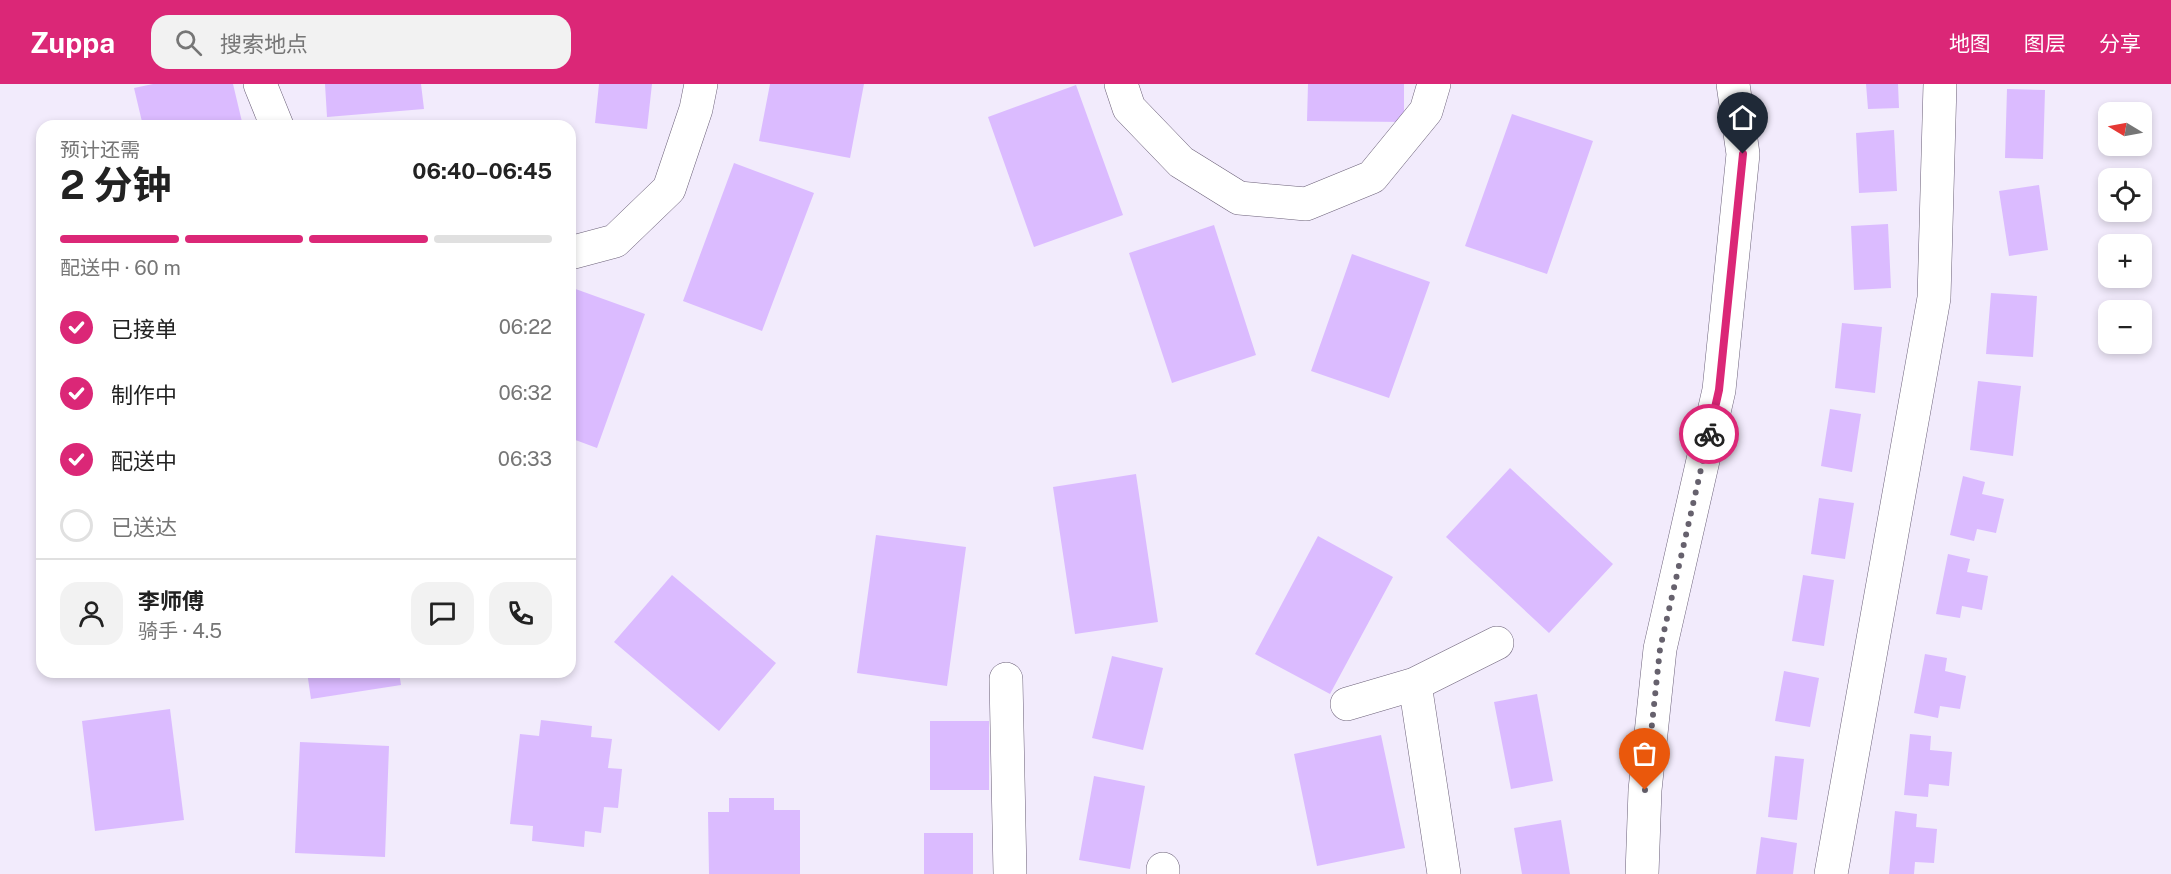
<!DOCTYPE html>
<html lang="zh">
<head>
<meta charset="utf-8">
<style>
	:root { --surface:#fff; --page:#f2f2f2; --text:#222; --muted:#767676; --line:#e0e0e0; --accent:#db2777 }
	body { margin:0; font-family:"Public Sans","Noto Sans SC",sans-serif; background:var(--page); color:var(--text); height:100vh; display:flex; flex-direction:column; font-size:22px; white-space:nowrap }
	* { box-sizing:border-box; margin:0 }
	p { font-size:20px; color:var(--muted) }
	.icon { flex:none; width:33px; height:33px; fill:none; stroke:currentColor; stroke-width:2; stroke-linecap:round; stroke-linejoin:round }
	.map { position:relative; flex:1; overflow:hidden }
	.details { position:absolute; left:36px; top:36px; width:540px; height:558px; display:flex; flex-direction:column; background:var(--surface); border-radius:18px; box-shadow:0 3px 9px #0003 }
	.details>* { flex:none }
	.needle { width:39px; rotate:280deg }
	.fabs { position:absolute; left:2098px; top:18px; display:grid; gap:12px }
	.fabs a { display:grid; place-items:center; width:54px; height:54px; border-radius:12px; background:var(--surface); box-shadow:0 3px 9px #0003; font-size:30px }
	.pin { position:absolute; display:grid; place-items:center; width:51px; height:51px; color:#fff; margin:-62px -26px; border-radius:50% 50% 50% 0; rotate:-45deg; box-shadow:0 0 6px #0007 }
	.pin .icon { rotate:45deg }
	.courier { position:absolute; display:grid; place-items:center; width:60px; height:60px; margin:-30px; border:4px solid #db2777; border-radius:50%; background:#fff; color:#222; box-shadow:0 2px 8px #0007 }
	.summary em { font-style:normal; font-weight:700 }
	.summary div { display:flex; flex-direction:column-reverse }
	.summary { display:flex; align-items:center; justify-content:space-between; height:102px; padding:0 24px }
	h1 { font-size:39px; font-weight:700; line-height:45px }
	.bar { display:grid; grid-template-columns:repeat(4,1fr); gap:9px 6px; align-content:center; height:72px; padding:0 24px }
	.bar i { height:8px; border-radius:4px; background:var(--line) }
	.bar .on { background:var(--accent) }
	.bar p { grid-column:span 4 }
	.line { display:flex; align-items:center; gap:15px; padding:0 24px; border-top:2px solid var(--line) }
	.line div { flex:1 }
	.round { display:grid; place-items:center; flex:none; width:63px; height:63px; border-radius:18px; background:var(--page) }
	ol { padding:0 24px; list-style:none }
	li { display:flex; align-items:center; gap:18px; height:66px }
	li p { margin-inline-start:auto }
	li .icon { padding:6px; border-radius:50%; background:var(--accent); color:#fff; stroke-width:4 }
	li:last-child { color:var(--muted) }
	li i { width:33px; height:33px; border:3px solid var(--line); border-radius:50% }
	header { display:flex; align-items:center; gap:36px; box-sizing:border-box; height:84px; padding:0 30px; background:var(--accent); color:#fff }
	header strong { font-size:28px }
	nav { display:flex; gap:33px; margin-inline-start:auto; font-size:21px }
	.search { width:420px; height:54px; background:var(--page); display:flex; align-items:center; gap:15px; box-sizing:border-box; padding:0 21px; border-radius:18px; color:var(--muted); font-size:22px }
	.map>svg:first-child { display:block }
</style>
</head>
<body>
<header>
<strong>Zuppa</strong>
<div class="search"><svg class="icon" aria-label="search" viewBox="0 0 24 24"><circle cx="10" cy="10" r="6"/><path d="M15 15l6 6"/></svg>搜索地点</div>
<nav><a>地图</a><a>图层</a><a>分享</a></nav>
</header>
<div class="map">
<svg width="2171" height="790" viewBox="0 0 2171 790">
	<rect width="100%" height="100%" fill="#f2ebfc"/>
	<path fill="#dbbbff" d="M153,0H233L243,42H143L134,4Z
		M325,0H421L424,25L327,33Z
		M599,0H652L647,45L595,39Z
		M770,0H864L850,74L759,57Z
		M1308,0H1404V38L1307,37Z
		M1866,0H1898L1899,24L1868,25Z
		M1076,1L1123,131L1034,163L988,33Z
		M2007,5L2045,6L2043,75L2005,74Z
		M1512,30L1593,57L1547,190L1465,162Z
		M1894,46L1897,107L1859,109L1856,49Z
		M734,79L814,109L762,247L683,217Z
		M2039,101L2048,166L2009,172L1999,107Z
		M1888,140L1891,204L1854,206L1851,142Z
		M1214,141L1256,271L1172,299L1129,169Z
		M1352,170L1430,198L1389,314L1311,287Z
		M570,203L645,230L597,364L570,354Z
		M1991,209L2037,212L2033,273L1986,270Z
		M1842,239L1882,243L1875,309L1835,304Z
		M1978,297L2021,302L2013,372L1970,366Z
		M1830,325L1861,330L1852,388L1821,382Z
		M1510,384L1613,480L1549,549L1446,453Z
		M1136,390L1158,538L1075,550L1053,403Z
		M1963,392L1985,398L1982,410L2004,415L1996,449L1977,445L1974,457L1950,451Z
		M1819,414L1854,419L1845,475L1811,470Z
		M876,451L966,463L947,602L857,589Z
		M1318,452L1393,493L1330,610L1255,570Z
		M1948,470L1970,475L1967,488L1988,492L1982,526L1962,522L1960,534L1936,530Z
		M672,491L776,579L719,647L614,558Z
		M1803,491L1834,496L1824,562L1792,557Z
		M1925,570L1947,574L1945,587L1966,592L1960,625L1940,622L1938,634L1914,629Z
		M1112,572L1163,584L1143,666L1092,654Z
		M1784,587L1819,594L1810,643L1775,637Z
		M307,588H399L401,601L311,615Z
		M1537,610L1553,697L1511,705L1494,618Z
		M170,625L184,736L95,747L82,637Z
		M541,636L592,642L591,653L612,655L608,684L622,685L618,724L604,723L601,749L585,747L584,763L532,757L533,742L510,740L520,650L539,652Z
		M930,637H989V706H930Z
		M1910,650L1931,652L1930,666L1952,668L1949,702L1929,700L1928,713L1904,711Z
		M1381,651L1405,764L1317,782L1294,670Z
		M300,658L389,662L385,773L295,769Z
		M1775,672L1804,675L1797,736L1768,733Z
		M1094,692L1145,702L1130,785L1079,776Z
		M729,714H774V726H800V790H709L708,728H729Z
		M1895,727L1917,730L1916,743L1937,745L1934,779L1915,778L1914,790H1889Z
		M1561,736L1570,790H1522L1514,744Z
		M924,749H973V790H924Z
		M1761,753L1797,759L1793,790H1756Z"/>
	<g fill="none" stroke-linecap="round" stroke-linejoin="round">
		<g stroke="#6c6179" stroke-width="34">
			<path id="street" d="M260,0L277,42
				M1121,0L1129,24L1181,78L1239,114L1306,120L1372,93L1426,27L1434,0
				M570,169L615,157L669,105L696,25L701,0
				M1006,595L1010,790
				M1415,600L1444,790
				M1347,620L1415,600L1497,559
				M1163,790V785
				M1642,790L1645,706L1660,565L1719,306L1743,70L1733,0
				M1831,790L1934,214L1940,0"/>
		</g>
		<use href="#street" stroke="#fff" stroke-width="33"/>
	</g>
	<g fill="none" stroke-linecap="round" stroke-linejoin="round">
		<path stroke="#66616d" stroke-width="6" stroke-dasharray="0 10.8" d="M1645,706L1660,565L1709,350"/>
		<path stroke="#db2777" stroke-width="8" d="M1709,350L1719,306L1743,70"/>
	</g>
</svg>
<div class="fabs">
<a><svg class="needle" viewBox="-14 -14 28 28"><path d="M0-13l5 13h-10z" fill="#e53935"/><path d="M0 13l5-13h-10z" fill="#767676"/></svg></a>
<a><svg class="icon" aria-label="locate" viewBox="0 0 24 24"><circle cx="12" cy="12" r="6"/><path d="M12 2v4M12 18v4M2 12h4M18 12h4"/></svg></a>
<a>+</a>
<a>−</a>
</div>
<div class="pin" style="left:1645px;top:706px;background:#ea580c"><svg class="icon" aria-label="bag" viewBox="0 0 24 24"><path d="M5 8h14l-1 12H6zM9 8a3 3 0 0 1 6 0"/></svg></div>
<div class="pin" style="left:1743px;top:70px;background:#1f2937"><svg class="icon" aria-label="home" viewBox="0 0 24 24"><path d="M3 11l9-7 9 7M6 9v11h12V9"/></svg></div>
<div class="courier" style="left:1709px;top:350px"><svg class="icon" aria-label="bike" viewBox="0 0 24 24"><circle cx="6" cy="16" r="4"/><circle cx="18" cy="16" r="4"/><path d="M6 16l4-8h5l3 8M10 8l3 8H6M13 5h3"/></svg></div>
<section class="details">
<div class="summary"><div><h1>2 分钟</h1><p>预计还需</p></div><em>06:40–06:45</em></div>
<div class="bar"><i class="on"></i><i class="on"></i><i class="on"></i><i></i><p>配送中 · 60 m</p></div>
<ol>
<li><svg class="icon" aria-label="check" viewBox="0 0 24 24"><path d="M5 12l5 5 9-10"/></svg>已接单<p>06:22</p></li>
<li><svg class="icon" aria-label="check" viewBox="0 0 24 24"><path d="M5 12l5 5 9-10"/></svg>制作中<p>06:32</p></li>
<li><svg class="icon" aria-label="check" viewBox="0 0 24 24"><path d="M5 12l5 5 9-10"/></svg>配送中<p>06:33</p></li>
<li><i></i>已送达</li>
</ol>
<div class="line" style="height:108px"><a class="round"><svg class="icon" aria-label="person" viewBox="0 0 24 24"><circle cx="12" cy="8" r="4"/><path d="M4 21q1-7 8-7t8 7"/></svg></a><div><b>李师傅</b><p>骑手 · 4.5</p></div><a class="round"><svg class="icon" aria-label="chat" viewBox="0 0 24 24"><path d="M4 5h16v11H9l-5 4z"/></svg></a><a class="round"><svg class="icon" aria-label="phone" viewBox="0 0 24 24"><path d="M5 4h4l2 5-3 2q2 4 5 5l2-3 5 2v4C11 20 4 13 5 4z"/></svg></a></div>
</section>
</div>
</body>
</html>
